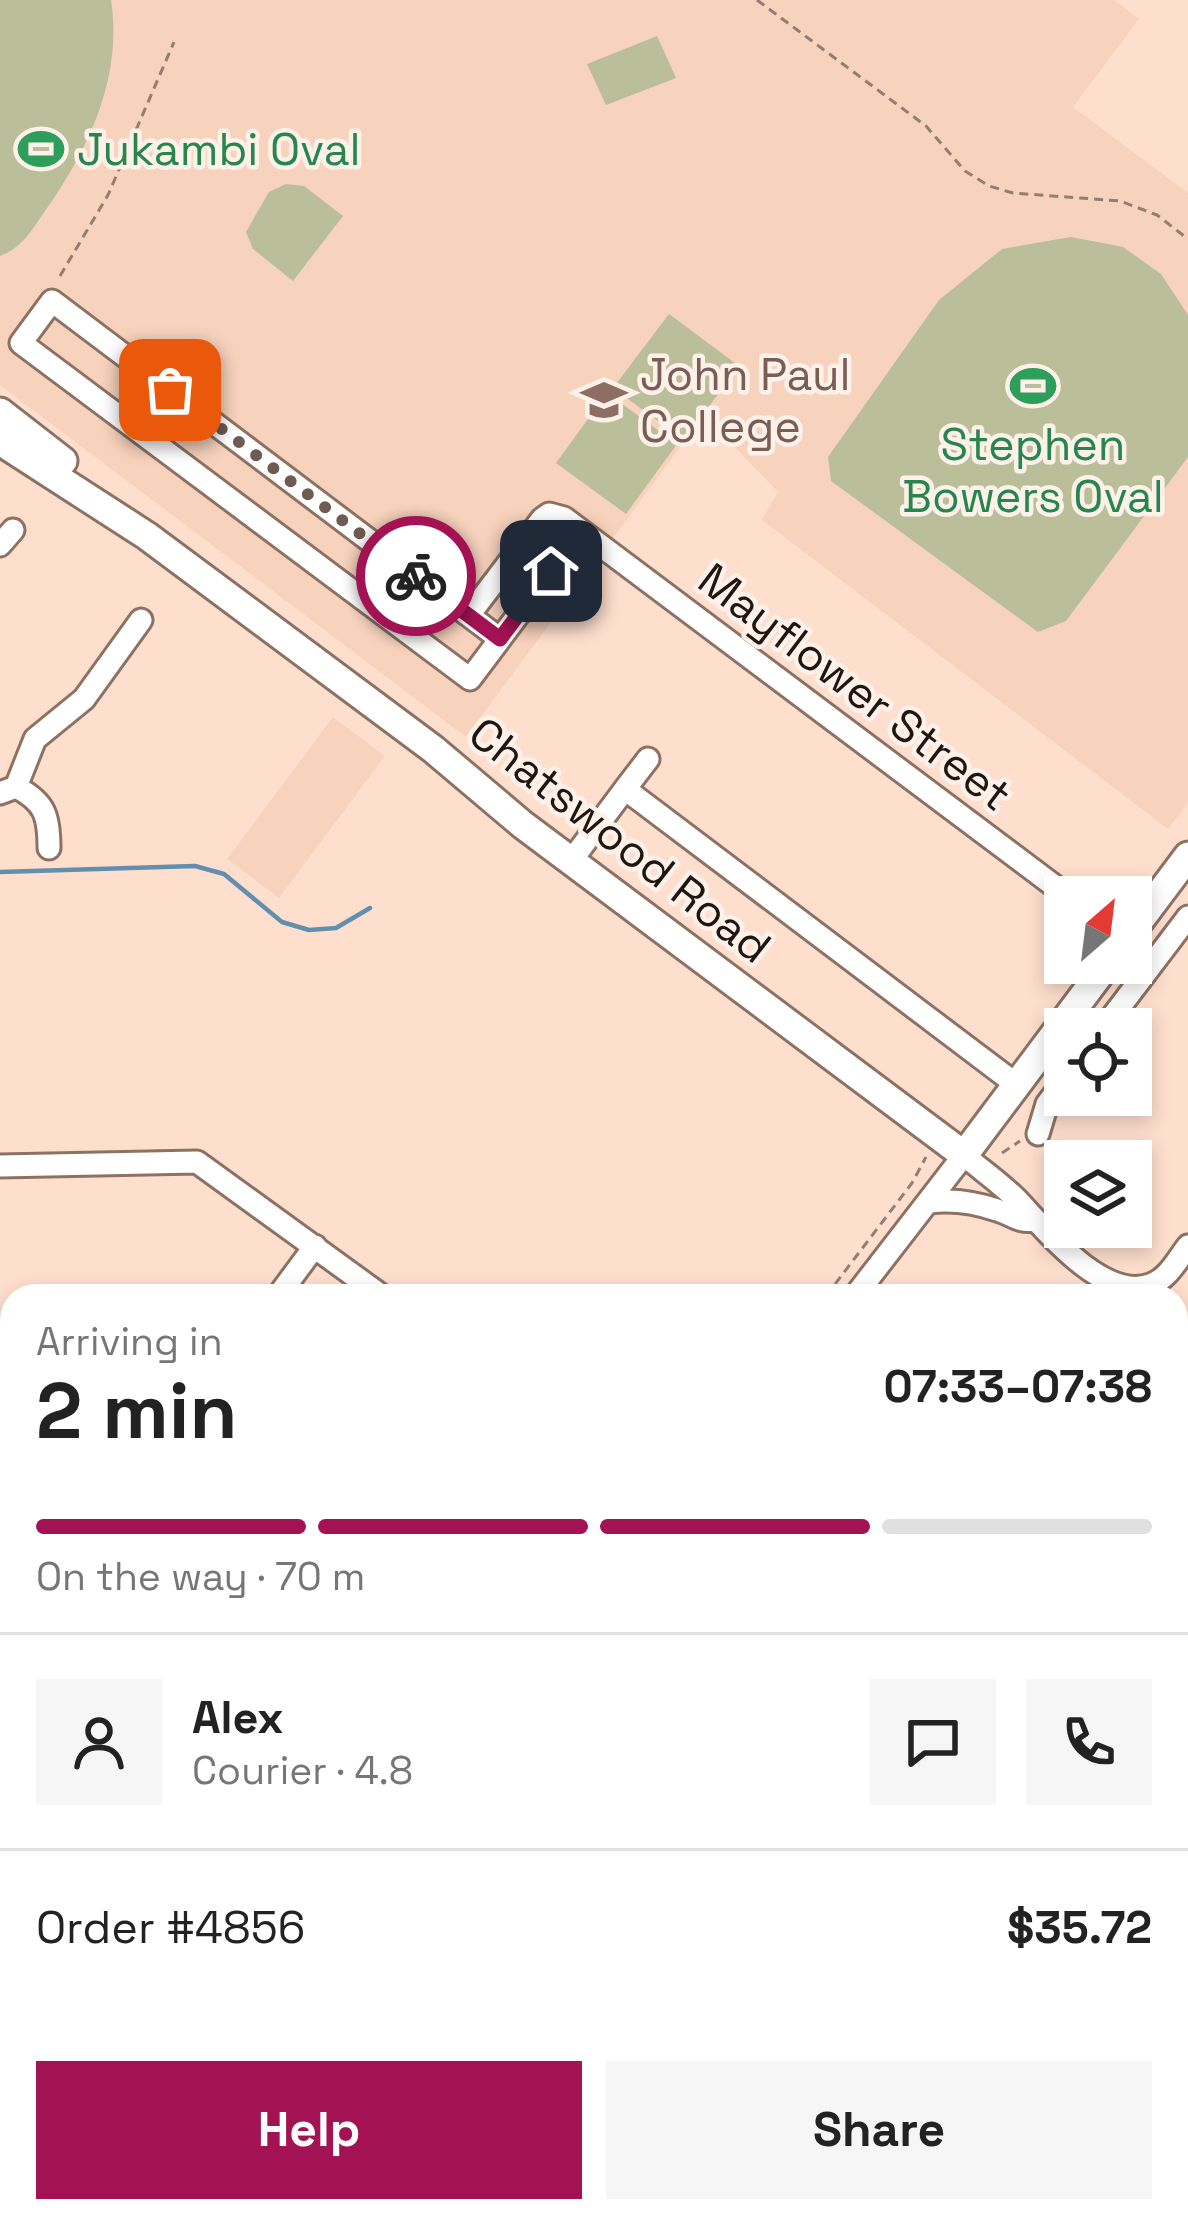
<!DOCTYPE html>
<html lang="en">
<head>
<meta charset="utf-8">
<style>
	:root { --surface:#fff; --page:#f6f6f6; --text:#222; --muted:#767676; --line:#e0e0e0; --accent:#a31253 }
	body { margin:0; font-family:"Space Grotesk",sans-serif; background:var(--page); color:var(--text); height:100vh; display:flex; flex-direction:column; font-size:45px; white-space:nowrap }
	* { box-sizing:border-box; margin:0 }
	p { font-size:39px; color:var(--muted) }
	.icon { flex:none; width:66px; height:66px; fill:none; stroke:currentColor; stroke-width:2; stroke-linecap:round; stroke-linejoin:round }
	.map { position:relative; flex:1; overflow:hidden }
	.drawer { position:absolute; left:0px; top:1284px; width:1188px; height:939px; display:flex; flex-direction:column; background:var(--surface); border-radius:36px 36px 0 0; box-shadow:0 6px 18px #0003 }
	.drawer>* { flex:none }
	.needle { width:78px; rotate:28deg }
	.buttons { position:absolute; left:1044px; top:876px; display:grid; gap:24px }
	.buttons a { display:grid; place-items:center; width:108px; height:108px; border-radius:0px; background:var(--surface); box-shadow:0 6px 18px #0003; font-size:60px }
	.pin { position:absolute; display:grid; place-items:center; width:102px; height:102px; color:#fff; margin:-51px; border-radius:24px; box-shadow:0 6px 18px #0006 }
	.courier { position:absolute; display:grid; place-items:center; width:120px; height:120px; margin:-60px; border:9px solid #a31253; border-radius:50%; background:#fff; color:#222; box-shadow:0 3px 15px #0007 }
	.summary em { font-style:normal; font-weight:700 }
	.summary div { display:flex; flex-direction:column-reverse }
	.summary { display:flex; align-items:center; justify-content:space-between; height:204px; padding:0 36px }
	h1 { font-size:78px; font-weight:700; line-height:90px }
	.bar { display:grid; grid-template-columns:repeat(4,1fr); gap:18px 12px; align-content:center; height:144px; padding:0 36px }
	.bar i { height:15px; border-radius:9px; background:var(--line) }
	.bar .selected { background:var(--accent) }
	.bar p { grid-column:span 4 }
	.line { display:flex; align-items:center; gap:30px; padding:0 36px; border-top:3px solid var(--line) }
	.line div { flex:1 }
	.round { display:grid; place-items:center; flex:none; width:126px; height:126px; border-radius:0px; background:var(--page) }
	.button { display:flex; gap:24px; margin-top:auto; padding:24px 36px }
	.button a { flex:1; height:138px; border-radius:0px; background:var(--accent); color:#fff; font-size:48px; font-weight:700; line-height:138px; text-align:center }
	.button a+a { background:var(--page); color:var(--text) }
	.map>svg:first-child { display:block }
</style>
</head>
<body>
<div class="map">
<svg width="1188" height="2221" viewBox="0 0 1188 2221">
	<rect width="100%" height="100%" fill="#fedfce"/>
	<path fill="#f7d2bd" d="M0,0H1114L1139,19L1073,107L1188,193V803L1168,829L762,520L778,492L704,415L466,737L0,385Z
		M333,717L385,756L279,898L227,859Z"/>
	<path fill="#babe99" d="M0,0H111C123,76 89,149 45,211C31,231 23,247 0,256Z
		M657,36L676,78L606,105L587,64Z
		M286,184L304,186L343,216L293,281L253,249L246,232L269,192Z
		M1071,237L1123,247L1161,274L1188,315V457L1066,621L1038,632L831,481L828,457L939,300L1002,249Z
		M669,314L739,366L684,440L613,388Z
		M607,393L677,444L626,514L556,463Z"/>
	<g fill="none" stroke-linecap="round" stroke-linejoin="round">
		<path stroke="#618fad" stroke-width="4.5" d="M0,872L195,866L224,874L282,922L309,930L336,928L370,908"/>
		<g stroke="#8d7263" stroke-width="27">
			<path id="minor" d="M0,545L13,530
				M469,615L542,519L549,514L564,518L1069,897
				M500,639L52,301L21,343L470,679L551,571
				M16,787C45,802 49,816 49,848
				M625,789L648,759
				M0,793L16,787L35,739L84,699L141,620
				M571,861L625,789L1017,1085
				M1103,1029L1188,917
				M1038,1134L1047,1104L1065,1080
				M0,1166L197,1162L382,1296
				M929,1202C953,1199 974,1202 997,1210C1011,1214 1019,1223 1034,1220
				M278,1296L315,1246
				M855,1296L964,1155C982,1171 1005,1186 1021,1204C1048,1233 1104,1301 1150,1285C1168,1279 1177,1260 1188,1246
				M1176,1482L1188,1491
				M0,1668L12,1652
				M1176,1773L1188,1781
				M1176,1961L1188,1945
				M0,2048L12,2031
				M0,2103L12,2112
				M143,2211L156,2221
				M385,2211L398,2221
				M1050,2211L1063,2221
				M924,2221L932,2211"/>
		</g>
		<g stroke="#8d7263" stroke-width="33">
			<path id="major" d="M0,412L63,461
				M0,441L147,536L433,749L523,825L964,1155L1108,963
				M1131,932L1188,856"/>
		</g>
		<path stroke="#927e72" stroke-width="3" stroke-dasharray="9 6" stroke-linecap="butt" d="M757,0L926,126L965,171L989,186L1013,193L1120,201L1157,215L1188,239
			M60,276L108,195L174,42
			M1002,1153L1020,1141
			M826,1296L912,1183L926,1157"/>
		<use href="#minor" stroke="#fff" stroke-width="21"/>
		<use href="#major" stroke="#fff" stroke-width="27"/>
	</g>
	<g fill="none" stroke-linecap="round" stroke-linejoin="round">
		<path stroke="#6e5c52" stroke-width="12" stroke-dasharray="0 21.6" d="M170,390L416,576"/>
		<path stroke="#a31253" stroke-width="15" d="M416,576L500,639L551,571"/>
	</g>
	<defs>
		<g id="stadium-bare" transform="scale(3.6)"><path d="M0-5a6.5 5 0 1 0 0 10a6.5 5 0 1 0 0-10ZM-3.5-1.8h7v3.6h-7Z" fill="#2e9e5b" stroke="#fdf1ea" stroke-width="2.5" paint-order="stroke"/></g>
		<g id="school-bare" transform="scale(3.6)"><path d="M0-5L7-2L0 1L-7-2ZM-4 1L0 2.5L4 1V4Q0 6-4 4Z" fill="#8d6e63" stroke="#fdf1ea" stroke-width="2.5" paint-order="stroke"/></g>
	</defs>
	<g fill-rule="evenodd">
		<use href="#stadium-bare" x="41" y="149"/>
		<use href="#stadium-bare" x="1033" y="386"/>
		<use href="#school-bare" x="604" y="400"/>
	</g>
	<g text-anchor="middle" dominant-baseline="central" stroke-width="9" stroke-linejoin="round" paint-order="stroke">
		<g font-size="45" fill="#27864d" stroke="#fdf1ea" text-anchor="start">
			<text x="77" y="149">Jukambi Oval</text>
			<text x="1033" y="444" text-anchor="middle">Stephen<tspan x="1033" dy="52">Bowers Oval</tspan></text>
		</g>
		<g font-size="45" fill="#785e54" stroke="#fdf1ea" text-anchor="start">
			<text x="640" y="374">John Paul<tspan x="640" dy="52">College</tspan></text>
		</g>
		<g font-size="45" fill="#201610" stroke="#fdf1ea">
			<text transform="translate(855 687) rotate(37)">Mayflower Street</text>
			<text transform="translate(620 840) rotate(38)">Chatswood Road</text>
		</g>
	</g>
</svg>
<div class="buttons">
<a><svg class="needle" viewBox="-14 -14 28 28"><path d="M0-13l5 13h-10z" fill="#e53935"/><path d="M0 13l5-13h-10z" fill="#767676"/></svg></a>
<a><svg class="icon" aria-label="locate" viewBox="0 0 24 24"><circle cx="12" cy="12" r="6"/><path d="M12 2v4M12 18v4M2 12h4M18 12h4"/></svg></a>
<a><svg class="icon" aria-label="layers" viewBox="0 0 24 24"><path d="M12 4l9 5-9 5-9-5zM3 14l9 5 9-5"/></svg></a>
</div>
<div class="pin" style="left:170px;top:390px;background:#ea580c"><svg class="icon" aria-label="bag" viewBox="0 0 24 24"><path d="M5 8h14l-1 12H6zM9 8a3 3 0 0 1 6 0"/></svg></div>
<div class="pin" style="left:551px;top:571px;background:#1f2937"><svg class="icon" aria-label="home" viewBox="0 0 24 24"><path d="M3 11l9-7 9 7M6 9v11h12V9"/></svg></div>
<div class="courier" style="left:416px;top:576px"><svg class="icon" aria-label="bike" viewBox="0 0 24 24"><circle cx="6" cy="16" r="4"/><circle cx="18" cy="16" r="4"/><path d="M6 16l4-8h5l3 8M10 8l3 8H6M13 5h3"/></svg></div>
<section class="drawer">
<div class="summary"><div><h1>2 min</h1><p>Arriving in</p></div><em>07:33–07:38</em></div>
<div class="bar"><i class="selected"></i><i class="selected"></i><i class="selected"></i><i></i><p>On the way · 70 m</p></div>
<div class="line" style="height:216px"><a class="round"><svg class="icon" aria-label="person" viewBox="0 0 24 24"><circle cx="12" cy="8" r="4"/><path d="M4 21q1-7 8-7t8 7"/></svg></a><div><b>Alex</b><p>Courier · 4.8</p></div><a class="round"><svg class="icon" aria-label="chat" viewBox="0 0 24 24"><path d="M4 5h16v11H9l-5 4z"/></svg></a><a class="round"><svg class="icon" aria-label="phone" viewBox="0 0 24 24"><path d="M5 4h4l2 5-3 2q2 4 5 5l2-3 5 2v4C11 20 4 13 5 4z"/></svg></a></div>
<div class="line" style="height:156px"><div>Order #4856</div><b>$35.72</b></div>
<div class="button"><a>Help</a><a>Share</a></div>
</section>
</div>
</body>
</html>
